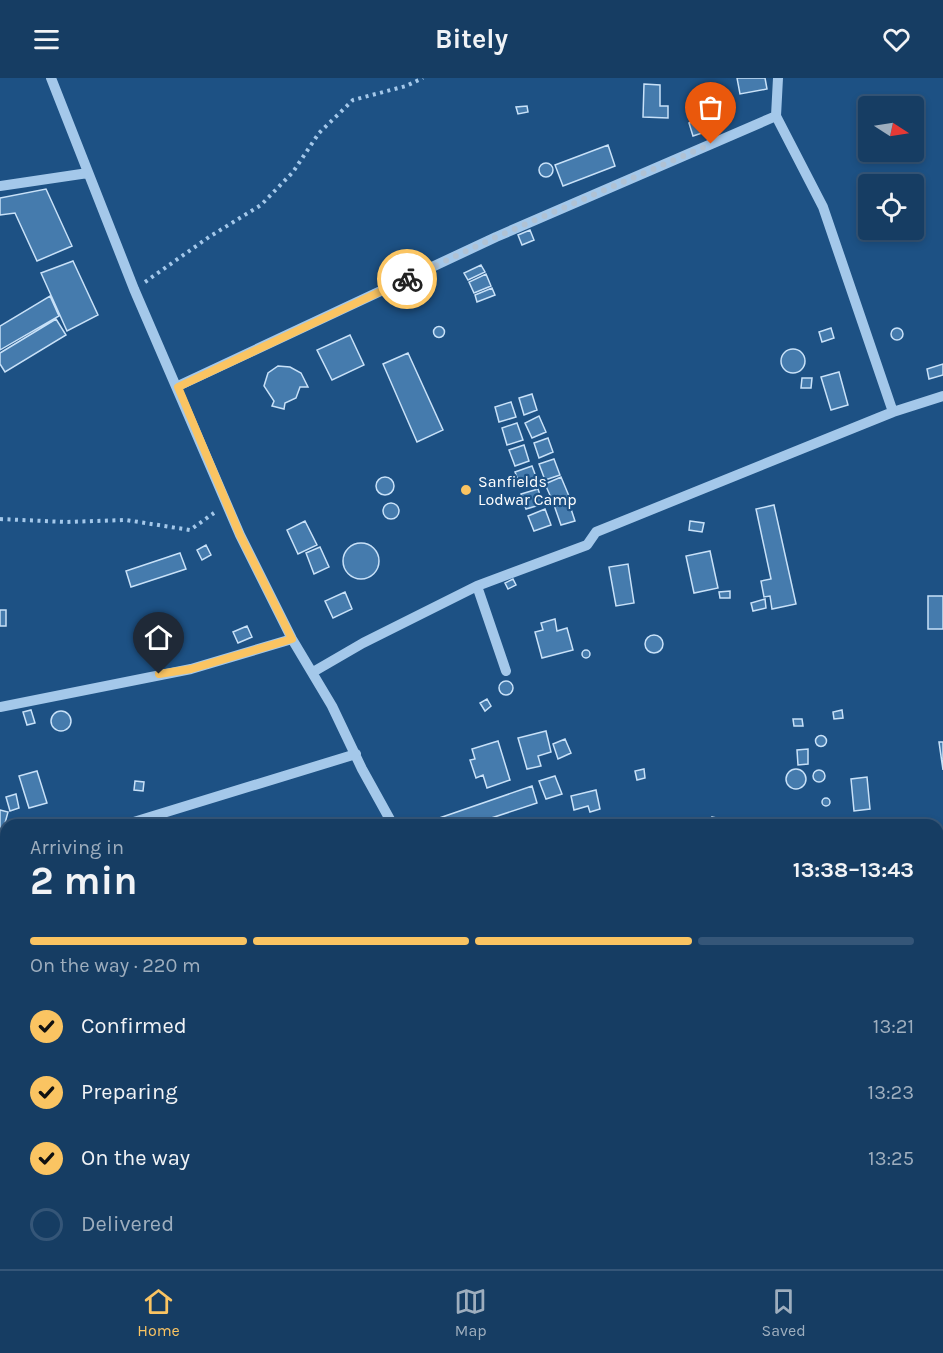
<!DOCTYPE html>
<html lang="en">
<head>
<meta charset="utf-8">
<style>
	:root { --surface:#163d63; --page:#1f4469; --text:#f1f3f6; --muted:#9eaebe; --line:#355678; --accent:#fac462 }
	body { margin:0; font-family:Karla,sans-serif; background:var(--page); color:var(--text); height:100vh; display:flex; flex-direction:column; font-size:22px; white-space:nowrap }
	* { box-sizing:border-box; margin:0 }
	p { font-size:20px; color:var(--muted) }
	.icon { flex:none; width:33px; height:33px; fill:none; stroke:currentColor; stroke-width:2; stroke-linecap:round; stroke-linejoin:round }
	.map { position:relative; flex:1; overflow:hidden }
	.details { position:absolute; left:0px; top:741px; width:944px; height:450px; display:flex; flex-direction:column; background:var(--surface); border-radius:18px 18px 0 0; box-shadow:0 3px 9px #0003,0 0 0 2px var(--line) }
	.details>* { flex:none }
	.needle { width:39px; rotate:102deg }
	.buttons { position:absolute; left:858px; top:18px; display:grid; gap:12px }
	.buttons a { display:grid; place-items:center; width:66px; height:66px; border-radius:6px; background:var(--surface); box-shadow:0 3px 9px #0003,0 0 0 2px var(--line); font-size:30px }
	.pin { position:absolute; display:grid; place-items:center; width:51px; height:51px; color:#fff; margin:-62px -26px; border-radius:50% 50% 50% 0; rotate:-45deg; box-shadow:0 0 6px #0007 }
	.pin .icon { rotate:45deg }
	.courier { position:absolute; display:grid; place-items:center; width:60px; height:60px; margin:-30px; border:4px solid #fac462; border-radius:50%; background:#fff; color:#222; box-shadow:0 2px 8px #0007 }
	.overview em { font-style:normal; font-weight:700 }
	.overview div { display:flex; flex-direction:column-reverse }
	.overview { display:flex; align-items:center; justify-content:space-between; height:102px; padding:0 30px }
	h1 { font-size:39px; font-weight:700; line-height:45px }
	.bar { display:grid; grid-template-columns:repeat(4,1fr); gap:9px 6px; align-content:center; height:72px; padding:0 30px }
	.bar i { height:8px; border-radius:4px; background:var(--line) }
	.bar .on { background:var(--accent) }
	.bar p { grid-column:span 4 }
	ol { padding:0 30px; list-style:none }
	li { display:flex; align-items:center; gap:18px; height:66px }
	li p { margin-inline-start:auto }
	li .icon { padding:6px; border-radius:50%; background:var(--accent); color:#111; stroke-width:4 }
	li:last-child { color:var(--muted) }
	li i { width:33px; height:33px; border:3px solid var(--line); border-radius:50% }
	header { display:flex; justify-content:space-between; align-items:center; height:78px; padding:0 30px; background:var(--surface); font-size:27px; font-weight:700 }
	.dock { display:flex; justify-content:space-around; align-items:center; height:84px; border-top:2px solid var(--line); background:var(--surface); font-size:16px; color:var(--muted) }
	.dock a { display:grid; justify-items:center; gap:3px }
	.dock .on { color:var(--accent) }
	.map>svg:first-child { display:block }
</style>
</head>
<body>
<header><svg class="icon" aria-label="menu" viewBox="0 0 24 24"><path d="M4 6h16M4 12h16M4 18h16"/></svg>Bitely<svg class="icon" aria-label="heart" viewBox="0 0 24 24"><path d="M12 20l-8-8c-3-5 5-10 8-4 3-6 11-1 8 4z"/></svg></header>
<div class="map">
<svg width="943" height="1191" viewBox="0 0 943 1191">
	<rect width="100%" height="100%" fill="#1d5184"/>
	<path fill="#457bad" stroke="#c8e1f8" stroke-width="1.5" d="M737,0H765L767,11L740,16Z
		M644,6L660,7V28H668V40L643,39Z
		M527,28L528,34L518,36L516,29Z
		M700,41L705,54L693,58L689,45Z
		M608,67L615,88L563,108L555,87Z
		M539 92a7 7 0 1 1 14 0a7 7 0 1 1-14 0Z
		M46,111L72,168L37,183L15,135L0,137V120Z
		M530,152L534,162L522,167L518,157Z
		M73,183L98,237L67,253L41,195Z
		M481,187L485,194L468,202L464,195Z
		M486,196L491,208L474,215L469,204Z
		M492,210L495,217L477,224L475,217Z
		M50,218L59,238L0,272V248Z
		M56,241L66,257L5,294L0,286V275Z
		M433.5 254a5.5 5.5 0 1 1 11 0a5.5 5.5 0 1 1-11 0Z
		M891 256a6 6 0 1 1 12 0a6 6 0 1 1-12 0Z
		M831,250L834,260L822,264L819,254Z
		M350,257L364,287L332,302L317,272Z
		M781 283a12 12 0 1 1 24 0a12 12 0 1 1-24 0Z
		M408,275L443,352L417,364L383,286Z
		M943,286V297L929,301L927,291Z
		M278,288L290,289L301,295L308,309H300L296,320L285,325L284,331L272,328L274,323L264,308L268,295Z
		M839,294L848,327L831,332L821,299Z
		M802,300H812L811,310H801Z
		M532,316L537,332L524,337L519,320Z
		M511,324L516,339L499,344L495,329Z
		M539,338L546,354L532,360L525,345Z
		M517,345L523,362L507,367L502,350Z
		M548,360L553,374L539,380L534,365Z
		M524,367L529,383L515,388L509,372Z
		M554,381L560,397L545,402L539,386Z
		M532,388L538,404L521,410L515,394Z
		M561,399L569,418L553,424L545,406Z
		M376 408a9 9 0 1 1 18 0a9 9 0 1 1-18 0Z
		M538,411L543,426L526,431L521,416Z
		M568,422L575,443L561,447L554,427Z
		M383 433a8 8 0 1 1 16 0a8 8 0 1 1-16 0Z
		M774,427L796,526L772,531L770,518L764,519L761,503L771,501L756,431Z
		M545,431L551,447L534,453L528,438Z
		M305,443L317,467L298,476L287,452Z
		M690,443L704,445L702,454L689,452Z
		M343 483a18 18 0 1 1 36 0a18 18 0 1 1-36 0Z
		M206,467L211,477L202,482L197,472Z
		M320,469L329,489L314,496L306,475Z
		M710,473L718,510L694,515L686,478Z
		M180,475L186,491L131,509L126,493Z
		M628,486L634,525L616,528L609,489Z
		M513,501L516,507L508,511L505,505Z
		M730,513V520H720L719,514Z
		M345,514L352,531L333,540L325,523Z
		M928,518H943V551H928Z
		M765,521L766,530L753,533L751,525Z
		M0,532H6V548H0Z
		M555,541L557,553L567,550L573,572L542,580L535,554L543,552L541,545Z
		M247,548L252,559L238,565L233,554Z
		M645 566a9 9 0 1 1 18 0a9 9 0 1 1-18 0Z
		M582 576a4 4 0 1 1 8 0a4 4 0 1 1-8 0Z
		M499 610a7 7 0 1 1 14 0a7 7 0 1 1-14 0Z
		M487,621L491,628L485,633L480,625Z
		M31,632L35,645L27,647L23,634Z
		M842,632L843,640L834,641L833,634Z
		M51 643a10 10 0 1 1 20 0a10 10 0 1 1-20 0Z
		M793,641H802L803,648H794Z
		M546,653L551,674L538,678L541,688L527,691L518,660Z
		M815.5 663a5.5 5.5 0 1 1 11 0a5.5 5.5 0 1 1-11 0Z
		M565,661L571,675L558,681L553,666Z
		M498,663L510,702L487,710L483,697L476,700L470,682L475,681L472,671Z
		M939,664H943V692Z
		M808,671V686L798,687L797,672Z
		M644,691L645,700L637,702L635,693Z
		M786 701a10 10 0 1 1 20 0a10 10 0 1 1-20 0Z
		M813 698a6 6 0 1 1 12 0a6 6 0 1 1-12 0Z
		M37,693L47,725L29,730L19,698Z
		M555,698L562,716L546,721L539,703Z
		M867,699L870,731L854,733L851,701Z
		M135,703L144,704L143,713L134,712Z
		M532,708L537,725L470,747H419Z
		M596,712L600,731L590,734L588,728L574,732L571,718Z
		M16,716L19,730L10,733L6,719Z
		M822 724a4 4 0 1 1 8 0a4 4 0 1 1-8 0Z
		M0,732L8,734L5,745L14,746L6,747V763L0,762Z
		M712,739L717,740L715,747H710Z
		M6,965V990L0,991V966Z
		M943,1130V1156H940Z
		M85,1185H114L113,1191H84Z
		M364,1185H380L373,1190Z
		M771,1185L780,1186L779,1191H769Z
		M878,1185H895L892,1191H875Z"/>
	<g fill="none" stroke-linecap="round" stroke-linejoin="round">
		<path stroke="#a4c8ea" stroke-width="4" stroke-dasharray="3 4.5" stroke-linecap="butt" d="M145,204L209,159L261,127L293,94L319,55L353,22L406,8L423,0
			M0,441L66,444L126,442L190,452L214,435"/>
		<path stroke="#a4c8ea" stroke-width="10" d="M51,0L134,211L240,457L292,561L332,628L362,691L393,747
			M778,0L776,38L823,129L893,334
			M0,108L88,95
			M178,308L496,159L776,38
			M477,508L506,593
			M313,594L363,565L477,508L587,467L596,454L893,334L943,318
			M0,629L191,591L292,561
			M124,747L356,676
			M938,758H943
			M0,785L6,783
			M332,1185L333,1191
			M525,1185L528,1191
			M755,1191L757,1185"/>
	</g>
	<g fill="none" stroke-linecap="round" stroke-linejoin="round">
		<path stroke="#b0c2d4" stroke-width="6" stroke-dasharray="0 10.8" d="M407,201L496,159L711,66"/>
		<path stroke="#fac462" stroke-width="8" d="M159,596L191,591L292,561L240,457L178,309L407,201"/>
	</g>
	<circle fill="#fac462" stroke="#1d5184" stroke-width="2" cx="466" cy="412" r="6"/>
	<g text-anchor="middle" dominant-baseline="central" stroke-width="4.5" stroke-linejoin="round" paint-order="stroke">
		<g font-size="16" fill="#fff" stroke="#1d5184" text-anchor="start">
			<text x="478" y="403">Sanfields<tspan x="478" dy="18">Lodwar Camp</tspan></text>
		</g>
	</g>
</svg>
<div class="buttons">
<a><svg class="needle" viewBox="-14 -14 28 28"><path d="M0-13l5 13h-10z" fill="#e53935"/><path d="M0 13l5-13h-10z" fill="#9eaebe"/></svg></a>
<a><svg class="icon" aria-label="locate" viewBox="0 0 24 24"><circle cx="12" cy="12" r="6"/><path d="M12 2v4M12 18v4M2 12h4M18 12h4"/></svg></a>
</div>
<div class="pin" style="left:711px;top:66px;background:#ea580c"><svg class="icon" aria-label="bag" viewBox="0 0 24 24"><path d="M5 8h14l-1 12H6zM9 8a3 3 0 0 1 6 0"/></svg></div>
<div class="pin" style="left:159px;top:596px;background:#1f2937"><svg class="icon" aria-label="home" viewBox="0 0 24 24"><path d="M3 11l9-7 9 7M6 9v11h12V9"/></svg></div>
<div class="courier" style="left:407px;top:201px"><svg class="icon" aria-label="bike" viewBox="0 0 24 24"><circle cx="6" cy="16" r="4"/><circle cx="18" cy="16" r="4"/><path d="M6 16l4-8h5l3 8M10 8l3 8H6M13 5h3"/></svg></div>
<section class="details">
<div class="overview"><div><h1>2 min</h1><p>Arriving in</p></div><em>13:38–13:43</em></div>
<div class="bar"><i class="on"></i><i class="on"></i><i class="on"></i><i></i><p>On the way · 220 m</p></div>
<ol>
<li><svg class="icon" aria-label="check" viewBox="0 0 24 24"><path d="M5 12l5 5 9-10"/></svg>Confirmed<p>13:21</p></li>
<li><svg class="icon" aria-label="check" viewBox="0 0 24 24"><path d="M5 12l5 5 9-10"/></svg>Preparing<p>13:23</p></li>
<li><svg class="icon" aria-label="check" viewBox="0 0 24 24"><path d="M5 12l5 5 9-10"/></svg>On the way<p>13:25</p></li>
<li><i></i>Delivered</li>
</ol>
</section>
</div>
<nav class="dock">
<a class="on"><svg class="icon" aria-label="home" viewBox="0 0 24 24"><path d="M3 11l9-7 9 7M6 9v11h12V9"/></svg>Home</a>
<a><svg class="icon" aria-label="map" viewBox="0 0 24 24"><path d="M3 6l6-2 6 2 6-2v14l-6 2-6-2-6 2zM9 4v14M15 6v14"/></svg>Map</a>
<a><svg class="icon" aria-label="saved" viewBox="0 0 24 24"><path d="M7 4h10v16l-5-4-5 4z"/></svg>Saved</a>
</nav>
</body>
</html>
